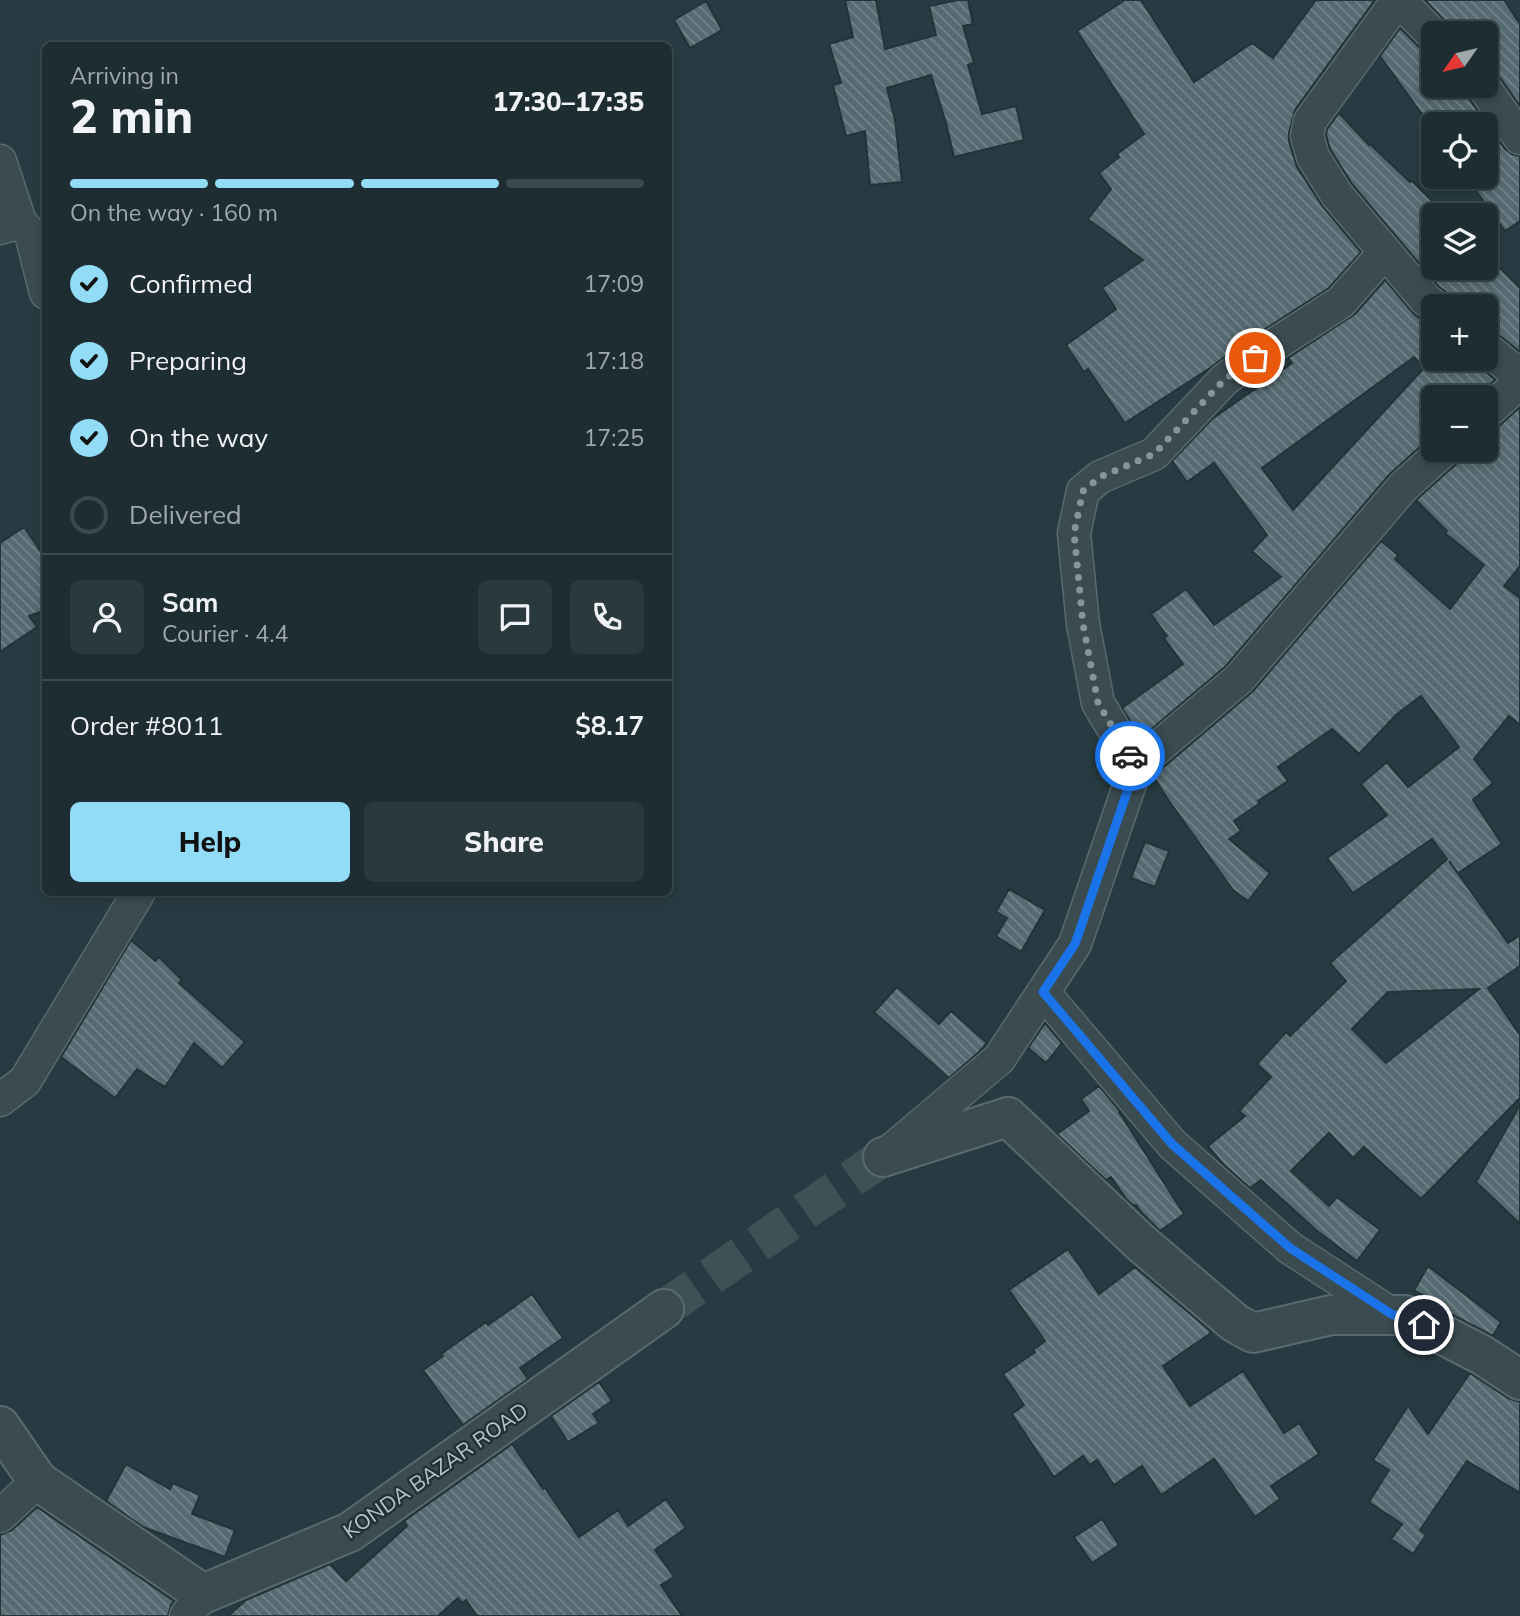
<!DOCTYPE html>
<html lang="en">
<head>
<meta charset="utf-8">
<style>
	:root { --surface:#1d2d32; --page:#2a393e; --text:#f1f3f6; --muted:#a0a8ac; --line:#3b494d; --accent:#92dcf7 }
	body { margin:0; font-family:Mulish,sans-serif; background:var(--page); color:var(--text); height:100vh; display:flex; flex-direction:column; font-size:26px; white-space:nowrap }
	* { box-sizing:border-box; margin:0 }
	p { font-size:23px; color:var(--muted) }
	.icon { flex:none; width:38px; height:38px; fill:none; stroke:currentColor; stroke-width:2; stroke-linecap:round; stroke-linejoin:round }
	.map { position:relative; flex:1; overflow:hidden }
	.sheet { position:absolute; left:42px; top:42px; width:630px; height:854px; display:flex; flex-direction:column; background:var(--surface); border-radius:10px; box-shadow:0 4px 10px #0003,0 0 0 2px var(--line) }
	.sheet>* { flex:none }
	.needle { width:46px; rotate:236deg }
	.buttons { position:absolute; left:1421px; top:21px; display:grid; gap:14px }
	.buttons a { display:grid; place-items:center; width:77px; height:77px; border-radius:10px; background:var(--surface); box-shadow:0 4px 10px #0003,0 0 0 2px var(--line); font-size:35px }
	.pin { position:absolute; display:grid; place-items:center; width:60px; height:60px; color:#fff; margin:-30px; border:4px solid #fff; border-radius:50%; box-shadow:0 2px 7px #0007 }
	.courier { position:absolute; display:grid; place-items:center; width:70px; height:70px; margin:-35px; border:5px solid #1a73e8; border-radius:50%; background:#fff; color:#222; box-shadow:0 2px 9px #0007 }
	.head em { font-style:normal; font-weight:800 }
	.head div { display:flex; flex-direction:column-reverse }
	.head { display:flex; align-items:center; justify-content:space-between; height:119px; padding:0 28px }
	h1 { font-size:46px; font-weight:800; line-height:52px }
	.bar { display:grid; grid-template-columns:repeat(4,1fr); gap:10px 7px; align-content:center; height:84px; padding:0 28px }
	.bar i { height:9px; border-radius:5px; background:var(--line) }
	.bar .selected { background:var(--accent) }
	.bar p { grid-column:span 4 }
	.line { display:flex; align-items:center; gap:18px; padding:0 28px; border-top:2px solid var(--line) }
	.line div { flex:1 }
	.round { display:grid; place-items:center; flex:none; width:74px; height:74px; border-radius:10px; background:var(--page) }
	ol { padding:0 28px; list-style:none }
	li { display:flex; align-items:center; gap:21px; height:77px }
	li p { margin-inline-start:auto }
	li .icon { padding:7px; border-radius:50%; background:var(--accent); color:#111; stroke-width:4 }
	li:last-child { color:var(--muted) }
	li i { width:38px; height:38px; border:4px solid var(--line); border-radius:50% }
	.primary-button { display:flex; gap:14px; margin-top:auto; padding:14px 28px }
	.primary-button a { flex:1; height:80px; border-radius:10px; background:var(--accent); color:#111; font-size:28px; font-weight:800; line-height:80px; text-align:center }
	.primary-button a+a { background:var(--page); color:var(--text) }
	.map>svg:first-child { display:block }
</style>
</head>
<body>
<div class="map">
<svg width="1520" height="1616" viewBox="0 0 1520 1616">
	<defs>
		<pattern id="building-back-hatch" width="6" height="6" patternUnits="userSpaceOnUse" patternTransform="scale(1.75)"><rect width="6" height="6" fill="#556a71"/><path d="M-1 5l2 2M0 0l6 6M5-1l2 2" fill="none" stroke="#73848a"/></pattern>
	</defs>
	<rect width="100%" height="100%" fill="#273c42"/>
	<path fill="url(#building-back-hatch)" stroke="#223339" stroke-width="2" fill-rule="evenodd" d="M845,0H876L885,49L936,35L929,6L958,0H968L973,24L963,26L974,63L968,65L982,114L1016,106L1024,140L954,157L946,123L931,75L887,88L895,120L902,182L870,185L865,131L846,136L833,85L841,83L829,44L853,37Z
		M1125,0H1141L1194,82L1252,43L1273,58L1316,0H1375L1295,110L1289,133V141L1297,167L1323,207L1361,252L1329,288L1245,342L1210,368L1125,423L1088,369L1084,372L1066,345L1116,309L1102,288L1143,260L1088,219L1111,189L1099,173L1119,157L1117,154L1144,134L1077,31Z
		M1425,0H1504L1520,24V106L1498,75L1491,70L1486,68V33H1451L1446,22Z
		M706,1L722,30L690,48L674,20Z
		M1400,28L1420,48L1426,51L1433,62V86H1465L1468,97L1505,149L1512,154L1520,156V221L1505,231L1466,177H1486V124H1429L1380,56Z
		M1339,113L1369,145L1370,144L1410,182L1412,181L1433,202V268H1500L1520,288V352L1498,334L1486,330V306H1452L1451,298L1446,292L1438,286L1352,184L1330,149L1326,135L1327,129Z
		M1385,280L1414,314L1423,321L1433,324V359H1472L1495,380L1476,397H1433V435L1389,475L1226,666L1141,738L1122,708L1183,664L1164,638L1167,636L1151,614L1186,589L1214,625L1281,577L1252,551L1267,535L1214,463L1187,482L1172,461L1212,419L1292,363L1288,358L1355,314ZM1414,357L1424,368L1293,510L1262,468Z
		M1520,407V566L1504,586L1520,598V725L1509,716L1474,759L1493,783L1473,800L1502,844L1458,873L1449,861L1508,943L1520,935V966L1488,988L1520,1035V1098L1421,1199L1364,1147L1353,1158L1329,1133L1291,1171L1329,1206L1337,1197L1380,1230L1357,1261L1316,1230L1261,1180L1250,1188L1223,1164L1208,1146L1245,1116L1239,1111L1271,1077L1257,1064L1286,1032L1290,1036L1346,981L1330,963L1447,859L1432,839L1353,893L1327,858L1387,815L1361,784L1387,762L1408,787L1459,747L1421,696L1397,714L1359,754L1332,729L1278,767L1288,781L1258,801L1260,803L1234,821L1241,831L1229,839L1270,873L1248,901L1233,890L1169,801L1153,776L1253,691L1381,541L1398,555L1395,559L1450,609L1484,565L1445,533L1447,531L1416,500L1456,464L1461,456L1462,450H1486V431H1491L1498,427ZM1479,989L1386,1063L1352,1029L1388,992Z
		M24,527L46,559V610L29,616L37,627L0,652V543Z
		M1145,842L1169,851L1155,887L1131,878Z
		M1009,889L1045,910L1021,952L996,936L1007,918L996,912Z
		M131,940L155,961L159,957L182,980L179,983L245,1042L222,1068L194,1043L165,1087L137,1069L115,1098L61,1057Z
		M897,987L939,1024L951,1011L987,1043L979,1052L949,1078L874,1012Z
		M1045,1023L1062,1043L1046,1063L1028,1048Z
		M1099,1086L1120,1111L1119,1112L1184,1214L1160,1231L1142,1213L1136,1205L1134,1206L1127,1200L1111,1177L1106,1180L1057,1134L1089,1111L1081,1099Z
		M1520,1105V1224L1476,1182Z
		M1068,1249L1099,1294L1135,1267L1208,1329L1211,1333L1163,1366L1190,1406L1243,1371L1284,1433L1299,1423L1319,1454L1271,1486L1280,1499L1255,1517L1214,1459L1161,1495L1142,1466L1114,1485L1097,1460L1090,1465L1083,1456L1054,1477L1012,1414L1024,1405L1003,1374L1035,1352L1033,1350L1045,1341L1009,1290Z
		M1428,1266L1501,1322L1493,1336L1449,1313L1450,1311L1414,1290Z
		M532,1294L563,1338L520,1368L528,1379L463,1425L423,1370L443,1356L441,1354L486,1322L488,1325Z
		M1470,1373L1508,1398L1520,1402V1493L1467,1461L1420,1530L1426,1535L1413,1554L1391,1539L1402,1524L1369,1502L1389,1470L1373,1460L1408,1406L1428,1434Z
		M599,1382L612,1401L593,1414L599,1423L568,1442L551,1416Z
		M512,1444L543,1489L545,1488L579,1537L618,1510L628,1526L666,1499L686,1528L655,1550L674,1577L661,1585L682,1616H477L466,1600L462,1603L458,1598L438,1616H228L246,1600L330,1564L346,1581L407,1526L404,1521Z
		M126,1464L170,1489L173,1483L200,1495L192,1514L235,1530L225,1557L143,1527L106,1501Z
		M37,1507L174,1601L171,1605L168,1616H0V1535L12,1530Z
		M1102,1519L1119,1545L1092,1563L1074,1537Z"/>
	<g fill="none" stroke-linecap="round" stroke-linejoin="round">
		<path stroke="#3d5157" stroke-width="38" stroke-dasharray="38 19" stroke-linecap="butt" d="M664,1309L883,1157"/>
		<g stroke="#59696f" stroke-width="35">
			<path id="minor" d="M1398,0L1310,121L1307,136L1313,157L1337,195L1425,299L1434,306
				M1399,0L1433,35
				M1483,86L1520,138
				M0,161L20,222
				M0,228L20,222L31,234L46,293
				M1486,348L1520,376
				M1486,413L1520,382
				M1136,766L1098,703L1083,624L1074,533L1083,491L1100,477L1154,454L1224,380L1255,357L1341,302L1385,252
				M1043,992L1172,1144L1290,1248L1393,1315
				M0,1100L25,1081L139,892
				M889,1152L999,1059L1075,944L1136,766L1239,679L1403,487L1444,450
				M0,1516L38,1481
				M186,1616L203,1594"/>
		</g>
		<g stroke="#59696f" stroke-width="42">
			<path id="tertiary" d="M883,1157L1008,1117L1141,1243L1235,1323L1253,1333L1331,1315H1405L1482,1355L1520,1380
				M0,1426L38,1481L203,1594L350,1532L664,1309"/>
		</g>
		<use href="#minor" stroke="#3b4c51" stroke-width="32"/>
		<use href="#tertiary" stroke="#3b4c51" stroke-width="38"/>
	</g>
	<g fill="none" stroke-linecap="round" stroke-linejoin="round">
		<path stroke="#85969b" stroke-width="7" stroke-dasharray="0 12.6" d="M1130,756L1098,703L1083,624L1074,533L1083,491L1100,477L1154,454L1224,380L1255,358"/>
		<path stroke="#1a73e8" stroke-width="9" d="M1130,756L1136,766L1075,944L1043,992L1172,1144L1290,1248L1393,1315H1405L1424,1325"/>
	</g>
	<g text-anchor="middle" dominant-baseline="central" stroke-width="5" stroke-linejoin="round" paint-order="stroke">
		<g font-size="21" fill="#b8c6cb" stroke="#203137">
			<text transform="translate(435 1470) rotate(-35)">KONDA BAZAR ROAD</text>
		</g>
	</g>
</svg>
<div class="buttons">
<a><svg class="needle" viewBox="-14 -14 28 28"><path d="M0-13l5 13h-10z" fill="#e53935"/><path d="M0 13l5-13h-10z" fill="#a0a8ac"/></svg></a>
<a><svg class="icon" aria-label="locate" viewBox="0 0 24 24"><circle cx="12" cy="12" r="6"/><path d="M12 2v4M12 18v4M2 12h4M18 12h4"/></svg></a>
<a><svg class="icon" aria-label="layers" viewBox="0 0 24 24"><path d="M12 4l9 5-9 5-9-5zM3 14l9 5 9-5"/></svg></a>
<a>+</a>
<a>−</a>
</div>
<div class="pin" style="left:1255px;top:358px;background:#ea580c"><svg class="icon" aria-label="bag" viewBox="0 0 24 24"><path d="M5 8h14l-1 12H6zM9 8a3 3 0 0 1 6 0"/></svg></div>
<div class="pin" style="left:1424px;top:1325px;background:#1f2937"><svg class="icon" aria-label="home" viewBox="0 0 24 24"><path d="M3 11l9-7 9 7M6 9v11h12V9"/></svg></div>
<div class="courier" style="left:1130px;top:756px"><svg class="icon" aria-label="car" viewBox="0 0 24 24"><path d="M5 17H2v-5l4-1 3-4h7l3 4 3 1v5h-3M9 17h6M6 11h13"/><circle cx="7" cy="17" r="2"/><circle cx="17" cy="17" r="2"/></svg></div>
<section class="sheet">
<div class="head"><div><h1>2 min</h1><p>Arriving in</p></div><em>17:30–17:35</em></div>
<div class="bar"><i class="selected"></i><i class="selected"></i><i class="selected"></i><i></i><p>On the way · 160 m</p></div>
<ol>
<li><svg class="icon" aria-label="check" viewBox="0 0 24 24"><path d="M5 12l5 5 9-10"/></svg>Confirmed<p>17:09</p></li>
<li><svg class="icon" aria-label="check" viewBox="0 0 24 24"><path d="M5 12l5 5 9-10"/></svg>Preparing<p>17:18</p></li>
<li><svg class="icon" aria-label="check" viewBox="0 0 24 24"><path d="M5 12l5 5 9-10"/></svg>On the way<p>17:25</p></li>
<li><i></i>Delivered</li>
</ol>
<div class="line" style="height:126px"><a class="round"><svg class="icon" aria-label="person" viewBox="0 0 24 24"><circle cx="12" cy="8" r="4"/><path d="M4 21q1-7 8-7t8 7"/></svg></a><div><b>Sam</b><p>Courier · 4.4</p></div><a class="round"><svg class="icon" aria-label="chat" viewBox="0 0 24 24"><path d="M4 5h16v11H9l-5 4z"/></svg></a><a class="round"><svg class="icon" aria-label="phone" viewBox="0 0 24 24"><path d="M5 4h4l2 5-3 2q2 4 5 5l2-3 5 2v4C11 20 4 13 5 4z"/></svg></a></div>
<div class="line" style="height:91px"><div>Order #8011</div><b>$8.17</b></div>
<div class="primary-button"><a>Help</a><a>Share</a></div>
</section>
</div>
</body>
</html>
